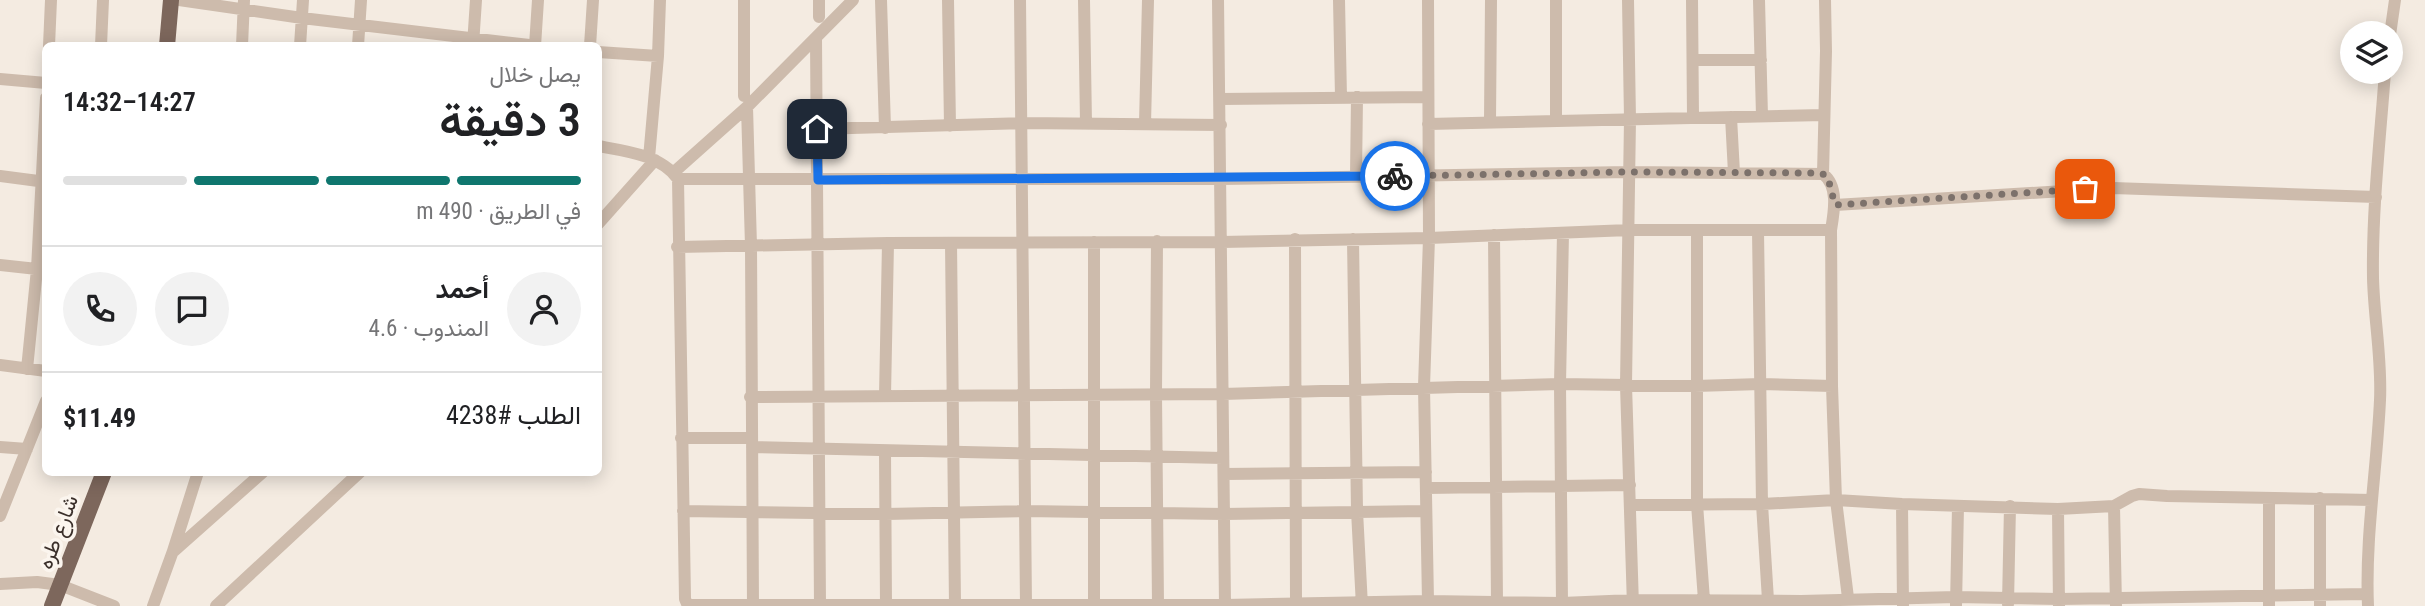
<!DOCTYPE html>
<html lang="ar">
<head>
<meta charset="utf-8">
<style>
	:root { --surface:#fff; --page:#f2f2f2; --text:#202124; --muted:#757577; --line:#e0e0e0; --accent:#0f766e }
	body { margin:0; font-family:"Roboto Condensed",Vazirmatn,sans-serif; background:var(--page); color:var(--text); direction:rtl; height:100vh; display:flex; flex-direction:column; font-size:26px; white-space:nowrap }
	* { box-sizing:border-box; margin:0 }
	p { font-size:23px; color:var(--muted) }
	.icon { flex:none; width:38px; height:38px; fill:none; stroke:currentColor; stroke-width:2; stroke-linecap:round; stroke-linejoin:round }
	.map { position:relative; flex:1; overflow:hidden; direction:ltr }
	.sheet { position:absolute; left:42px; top:42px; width:560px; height:434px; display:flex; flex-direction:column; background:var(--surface); border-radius:10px; box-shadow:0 4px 18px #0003; direction:rtl }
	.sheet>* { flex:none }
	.tools { position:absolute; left:2340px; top:21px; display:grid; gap:14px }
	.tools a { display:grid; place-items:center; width:63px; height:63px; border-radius:50%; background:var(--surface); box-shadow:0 4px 18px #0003; font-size:35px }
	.pin { position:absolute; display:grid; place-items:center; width:60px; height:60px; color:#fff; margin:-30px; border-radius:14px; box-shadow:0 4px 10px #0006 }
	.courier { position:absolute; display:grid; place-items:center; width:70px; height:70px; margin:-35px; border:5px solid #1a73e8; border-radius:50%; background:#fff; color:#222; box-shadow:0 2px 9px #0007 }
	.overview em { font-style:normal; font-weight:600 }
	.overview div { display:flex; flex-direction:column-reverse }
	.overview { display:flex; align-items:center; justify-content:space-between; height:119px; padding:0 21px }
	h1 { font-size:46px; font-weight:600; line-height:52px }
	.bar { display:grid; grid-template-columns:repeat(4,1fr); gap:10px 7px; align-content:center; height:84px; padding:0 21px }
	.bar i { height:9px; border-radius:5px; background:var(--line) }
	.bar .on { background:var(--accent) }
	.bar p { grid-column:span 4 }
	.line { display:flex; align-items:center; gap:18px; padding:0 21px; border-top:2px solid var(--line) }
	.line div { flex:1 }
	.round { display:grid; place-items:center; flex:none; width:74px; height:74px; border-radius:37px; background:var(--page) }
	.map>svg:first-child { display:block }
</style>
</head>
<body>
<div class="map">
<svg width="2425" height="606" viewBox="0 0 2425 606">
	<rect width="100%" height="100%" fill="#f4ebe1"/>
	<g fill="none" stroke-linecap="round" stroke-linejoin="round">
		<path stroke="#cdbbac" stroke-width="12" d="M179,0L302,18L538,46
			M819,0V17
			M881,0L885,128
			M948,0L950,126
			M1020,0L1026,606
			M1084,0L1086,123
			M1218,0L1225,605
			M1339,0L1341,97
			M1628,0L1630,119L1626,385L1633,606
			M1692,0L1693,117
			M1759,0L1762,116
			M2390,35L2395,0
			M816,38L820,606
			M473,45L476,0
			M49,46L51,0
			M101,46L103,0
			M242,46L244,0
			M300,46L303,0
			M358,46L361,0
			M535,46L538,0
			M590,46L593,0
			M598,52L658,56
			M1693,60H1761
			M0,79L46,83
			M744,96V0
			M1220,99L1428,97
			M747,107L751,246L753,606
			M1731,117L1734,173
			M1556,120V0
			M1490,121L1491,0
			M1145,124L1148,0
			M1428,124L1824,115
			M817,129L1023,123L1221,125
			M598,146C626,151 661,155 678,179L685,599L688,606
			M649,158L658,56L660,0
			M673,173L747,107L853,0
			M1823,174L1826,51L1825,0
			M0,176L46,182
			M1356,176L1357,97
			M678,179H1221L1629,172L1823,174C1839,186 1834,212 1831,230L1832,386L1836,500L1849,606
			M1835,205L2113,188L2376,197
			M598,224L655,160
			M1697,231V504L1704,600
			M1758,231L1762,504L1768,600
			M1494,235L1497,603
			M1295,239L1296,603
			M1353,239L1357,511L1362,606
			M1157,241L1156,394L1158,604
			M1094,242V604
			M951,243L955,605
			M677,247L888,243L1222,242L1429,238L1629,230H1831
			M0,265L46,270
			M0,365L46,371
			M27,369L37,269L46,98
			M885,396L888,243
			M750,397L1223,394L1560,384L1695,386L1761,384L1832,386
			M681,438H751
			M0,447L27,449
			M752,447L1223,458
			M885,451L886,605
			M1224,474L1426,472
			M1426,488L1630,485
			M2320,498V606
			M1902,504L1903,605
			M1631,505L1762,504L1836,500L1902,504L2058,509L2114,506L2132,496L2139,494L2167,496L2372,500
			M2114,506L2116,606
			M2058,509L2059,606
			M683,511L886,514L1025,511L1224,514L1425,511
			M0,516L46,401
			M174,551L263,472
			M0,584L37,582L60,585L114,606
			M1428,601L1424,387L1429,238L1428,0
			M1562,603L1560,384L1563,233
			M2008,604L2010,506
			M688,605H1225L1428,601L1562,603L1633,600L1801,601L1956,597L2059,599L2367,594
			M153,606L173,551L198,472
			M216,606L360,472
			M1956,606L1958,506
			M2269,606V498
			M2368,606C2365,537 2377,468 2380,400C2382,359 2374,319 2373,278C2372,210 2380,140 2385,72"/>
		<path stroke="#7d675c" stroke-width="16" d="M167,46L171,0
			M52,606L104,472"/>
	</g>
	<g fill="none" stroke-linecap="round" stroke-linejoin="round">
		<path stroke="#7c716b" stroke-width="7" stroke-dasharray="0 12.6" d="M1395,176L1629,172L1819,173L1826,175L1828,178L1835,205L2085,189"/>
		<path stroke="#1a73e8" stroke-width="9" d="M817,129L818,180L1395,176"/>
	</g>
	<g text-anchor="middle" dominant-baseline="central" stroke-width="7" stroke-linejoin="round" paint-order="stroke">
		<g font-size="21" fill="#3b302b" stroke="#fbf5ee">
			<text transform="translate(58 532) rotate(-69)">شارع طره</text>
		</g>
	</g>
</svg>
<div class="tools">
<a><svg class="icon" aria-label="layers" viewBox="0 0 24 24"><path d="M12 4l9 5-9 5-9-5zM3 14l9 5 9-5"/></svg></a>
</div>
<div class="pin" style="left:2085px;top:189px;background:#ea580c"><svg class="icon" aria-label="bag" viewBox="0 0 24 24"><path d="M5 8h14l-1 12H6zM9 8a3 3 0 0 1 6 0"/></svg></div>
<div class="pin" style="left:817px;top:129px;background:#1f2937"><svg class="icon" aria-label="home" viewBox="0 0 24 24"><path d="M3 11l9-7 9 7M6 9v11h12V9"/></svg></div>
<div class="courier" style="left:1395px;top:176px"><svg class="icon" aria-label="bike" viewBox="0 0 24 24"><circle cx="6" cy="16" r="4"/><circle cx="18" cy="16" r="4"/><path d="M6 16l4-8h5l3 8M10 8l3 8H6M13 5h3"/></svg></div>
<section class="sheet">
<div class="overview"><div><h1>3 دقيقة</h1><p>يصل خلال</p></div><em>14:27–14:32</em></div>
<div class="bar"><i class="on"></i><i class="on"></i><i class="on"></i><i></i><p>في الطريق · 490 m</p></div>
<div class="line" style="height:126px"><a class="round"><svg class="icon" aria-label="person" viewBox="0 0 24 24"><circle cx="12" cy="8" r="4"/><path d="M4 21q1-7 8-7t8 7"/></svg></a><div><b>أحمد</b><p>المندوب · 4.6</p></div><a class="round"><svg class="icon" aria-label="chat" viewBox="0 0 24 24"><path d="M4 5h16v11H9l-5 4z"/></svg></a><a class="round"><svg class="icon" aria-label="phone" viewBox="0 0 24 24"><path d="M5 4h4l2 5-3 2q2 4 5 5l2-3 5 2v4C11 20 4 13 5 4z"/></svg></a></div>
<div class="line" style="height:91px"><div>الطلب #4238</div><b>$11.49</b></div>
</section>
</div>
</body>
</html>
